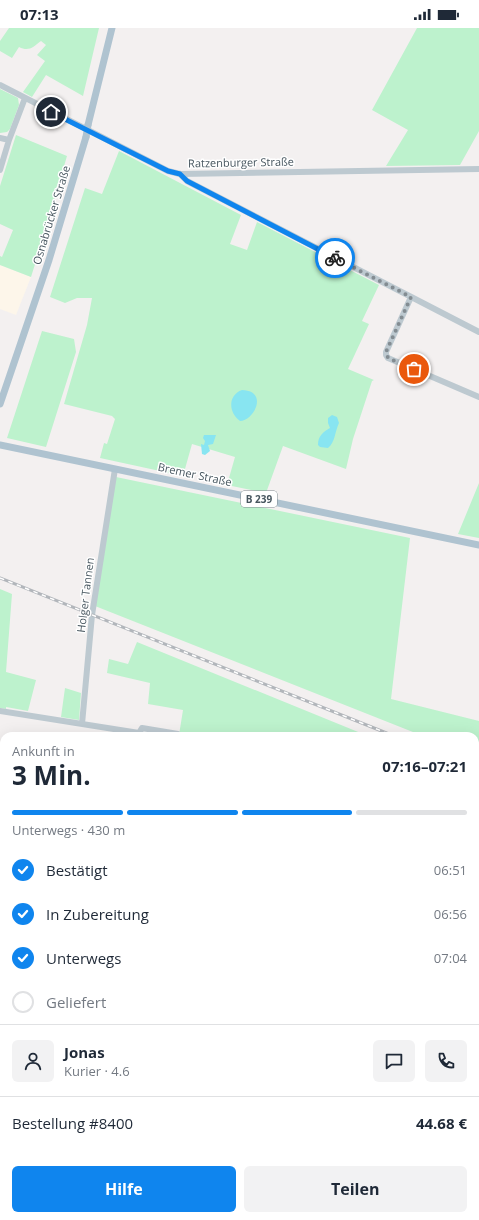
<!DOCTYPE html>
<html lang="de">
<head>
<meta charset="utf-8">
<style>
	:root { --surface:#fff; --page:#f2f2f3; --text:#1f2937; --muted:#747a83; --line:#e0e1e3; --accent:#0f85ee }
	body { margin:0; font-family:"Open Sans",sans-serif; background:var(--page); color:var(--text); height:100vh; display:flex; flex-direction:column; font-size:15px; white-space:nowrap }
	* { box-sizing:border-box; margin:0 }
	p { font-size:13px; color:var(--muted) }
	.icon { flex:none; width:22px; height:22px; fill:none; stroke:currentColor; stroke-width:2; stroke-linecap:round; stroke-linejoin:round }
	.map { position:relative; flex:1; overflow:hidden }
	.details { position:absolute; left:0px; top:704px; width:479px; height:488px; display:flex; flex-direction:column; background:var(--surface); border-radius:12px 12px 0 0; box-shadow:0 4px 16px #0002 }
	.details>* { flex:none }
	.pin { position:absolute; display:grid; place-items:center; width:34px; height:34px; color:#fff; margin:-17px; border:2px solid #fff; border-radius:50%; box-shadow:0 1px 4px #0007 }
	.courier { position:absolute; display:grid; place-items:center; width:40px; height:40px; margin:-20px; border:3px solid #0f85ee; border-radius:50%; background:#fff; color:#222; box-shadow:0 1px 5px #0007 }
	.headline em { font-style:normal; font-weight:700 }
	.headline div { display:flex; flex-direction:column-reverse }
	.headline { display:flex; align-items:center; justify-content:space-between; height:68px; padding:0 12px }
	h1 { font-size:26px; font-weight:700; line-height:30px }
	.bar { display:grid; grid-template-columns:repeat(4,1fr); gap:6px 4px; align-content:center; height:48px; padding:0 12px }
	.bar i { height:5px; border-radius:3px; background:var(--line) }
	.bar .current { background:var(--accent) }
	.bar p { grid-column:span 4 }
	.line { display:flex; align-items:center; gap:10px; padding:0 12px; border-top:1px solid var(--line) }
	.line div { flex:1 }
	.round { display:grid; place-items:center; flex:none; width:42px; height:42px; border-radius:6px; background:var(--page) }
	ol { padding:0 12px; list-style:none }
	li { display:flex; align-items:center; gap:12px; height:44px }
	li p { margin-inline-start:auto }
	li .icon { padding:4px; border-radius:50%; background:var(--accent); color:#fff; stroke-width:4 }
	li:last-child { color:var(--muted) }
	li i { width:22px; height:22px; border:2px solid var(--line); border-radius:50% }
	.cta { display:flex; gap:8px; margin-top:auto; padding:8px 12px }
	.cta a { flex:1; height:46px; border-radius:6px; background:var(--accent); color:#fff; font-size:16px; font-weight:700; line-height:46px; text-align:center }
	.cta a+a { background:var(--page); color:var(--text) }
	.status { display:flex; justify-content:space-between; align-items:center; height:28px; padding:0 20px; background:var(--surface); direction:ltr }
	.status svg { height:11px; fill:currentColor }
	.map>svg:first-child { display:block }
</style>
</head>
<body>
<div class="status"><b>07:13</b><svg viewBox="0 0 49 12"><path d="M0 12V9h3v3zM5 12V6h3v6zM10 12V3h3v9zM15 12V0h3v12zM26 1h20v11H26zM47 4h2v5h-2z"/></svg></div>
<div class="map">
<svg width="479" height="1192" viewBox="0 0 479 1192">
	<rect width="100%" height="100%" fill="#f3f0f0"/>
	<path fill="#fdf6ea" d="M0,237L31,249L16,287L0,281Z"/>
	<path fill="#bdf2cd" d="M9,0H99L83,68L46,47L32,69L23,64L45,33L37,27L46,17L41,13C33,19 29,24 19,19L12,30L0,23V13Z
		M417,0H479V103L460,137L386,138L408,102L372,82Z
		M0,61L18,70L19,77L10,101L7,104L0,105Z
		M16,107L67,128L42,214L31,249L0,237V228L2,229L13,202L0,196V158Z
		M119,123L241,187L230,216L247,222L257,194L379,257L362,293L369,296L348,341L374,352L372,353L353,411L346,441L283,418L266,465L227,457L235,429L192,416L183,448L100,430L104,415L107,416L115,391L112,388L64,376L87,297L92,270H77L65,275L50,269L85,160L102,166Z
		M42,303L74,311L76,324L46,419L7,410Z
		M116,449L410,510L391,671L479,693V729L475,728V708H423L95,578Z
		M479,455V510L458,506Z
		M0,561L12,566L6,644L36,652L28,683L6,679V681L0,680Z
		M137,614L368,708L179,707L183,682L148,676L150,655L107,645L109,631L128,636Z
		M65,660L81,665L79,692L61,689Z
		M0,888L4,929V982H0Z
		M479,1115V1165L475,1167V1116Z
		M190,1188H386L385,1192H189Z
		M393,1188H470V1192H392Z"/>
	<path fill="#88e5f1" d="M242,362C269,363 254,393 240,393C228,384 228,367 242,362Z
		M332,387L337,389L339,395C335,403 335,415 328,420L320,419L318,417C318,408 323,404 330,400L328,395V390Z
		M204,407H216L213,416L208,417L210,423L205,427L202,426L201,416L204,417L205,413L203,410Z"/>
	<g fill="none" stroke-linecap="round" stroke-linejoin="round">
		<path stroke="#88e5f1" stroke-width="1.5" d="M475,1035L479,1026
			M473,1188V1192"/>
		<path stroke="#bdc9d0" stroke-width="6" d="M0,57L168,143L180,146L479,141
			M0,110L9,112
			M0,142L9,112L25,70
			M180,146L187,153L479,304
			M411,269L386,324V327L388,330L479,369
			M0,683L139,705L142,700L178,706
			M82,696L92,587L115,441
			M475,767H479
			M0,844L4,843
			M475,1018L479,1009
			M475,1112H479
			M0,1161H4"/>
		<path stroke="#afc3d0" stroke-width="7" d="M88,97L112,0
			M0,376L49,232L86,109
			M0,417L479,517"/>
		<g stroke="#b2b6bb" stroke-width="3">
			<path id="rail" d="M0,550L394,708
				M475,739L479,741"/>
		</g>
		<use href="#rail" stroke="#fff" stroke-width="1.5" stroke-dasharray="4.5" stroke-linecap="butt"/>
		<path stroke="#afc3d0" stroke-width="7" d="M86,109L88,97"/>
	</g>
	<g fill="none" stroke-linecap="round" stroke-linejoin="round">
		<path stroke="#838c92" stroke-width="4" stroke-dasharray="0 7.2" d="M335,230L411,269L386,324L388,330L414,341"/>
		<path stroke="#0f85ee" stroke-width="5" d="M51,84L168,143L180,146L187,153L335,230"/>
	</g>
	<g text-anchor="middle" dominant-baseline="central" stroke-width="3" stroke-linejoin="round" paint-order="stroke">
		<rect fill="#fff" stroke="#7e898f" stroke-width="1" x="241" y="463" width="36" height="16" rx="3"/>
		<g font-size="10" font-weight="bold" fill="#47565f">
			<text x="259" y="471">B 239</text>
		</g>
		<g font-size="11" fill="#47565f" stroke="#fff">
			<text transform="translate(241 134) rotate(-1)">Ratzenburger Straße</text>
			<text transform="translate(51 187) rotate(-73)">Osnabrücker Straße</text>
			<text transform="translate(195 446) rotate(12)">Bremer Straße</text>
			<text transform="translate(85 567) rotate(-83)">Holger Tannen</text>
		</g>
	</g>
</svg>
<div class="pin" style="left:414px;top:341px;background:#ea580c"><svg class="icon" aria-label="bag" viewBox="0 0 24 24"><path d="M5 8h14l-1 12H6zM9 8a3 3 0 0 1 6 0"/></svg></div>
<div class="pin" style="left:51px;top:84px;background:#1f2937"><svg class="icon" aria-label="home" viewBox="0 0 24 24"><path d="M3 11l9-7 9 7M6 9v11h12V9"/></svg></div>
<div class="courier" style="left:335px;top:230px"><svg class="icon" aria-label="bike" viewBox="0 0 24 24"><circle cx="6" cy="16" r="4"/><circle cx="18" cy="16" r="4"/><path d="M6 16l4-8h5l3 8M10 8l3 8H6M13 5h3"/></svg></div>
<section class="details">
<div class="headline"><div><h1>3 Min.</h1><p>Ankunft in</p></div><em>07:16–07:21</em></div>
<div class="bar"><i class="current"></i><i class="current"></i><i class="current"></i><i></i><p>Unterwegs · 430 m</p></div>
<ol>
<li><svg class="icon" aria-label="check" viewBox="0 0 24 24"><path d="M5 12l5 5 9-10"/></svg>Bestätigt<p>06:51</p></li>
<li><svg class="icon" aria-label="check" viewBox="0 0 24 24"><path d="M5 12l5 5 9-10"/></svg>In Zubereitung<p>06:56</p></li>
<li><svg class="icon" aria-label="check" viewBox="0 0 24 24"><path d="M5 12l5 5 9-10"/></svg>Unterwegs<p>07:04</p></li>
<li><i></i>Geliefert</li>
</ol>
<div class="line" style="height:72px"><a class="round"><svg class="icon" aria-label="person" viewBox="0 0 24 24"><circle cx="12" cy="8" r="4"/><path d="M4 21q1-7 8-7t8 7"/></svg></a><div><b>Jonas</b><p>Kurier · 4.6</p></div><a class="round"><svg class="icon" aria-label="chat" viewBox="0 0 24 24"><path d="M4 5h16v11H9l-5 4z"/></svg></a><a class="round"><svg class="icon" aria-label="phone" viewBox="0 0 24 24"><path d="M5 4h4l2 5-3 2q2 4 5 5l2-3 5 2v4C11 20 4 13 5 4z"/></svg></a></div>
<div class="line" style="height:52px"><div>Bestellung #8400</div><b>44.68 €</b></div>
<div class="cta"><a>Hilfe</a><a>Teilen</a></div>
</section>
</div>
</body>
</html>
